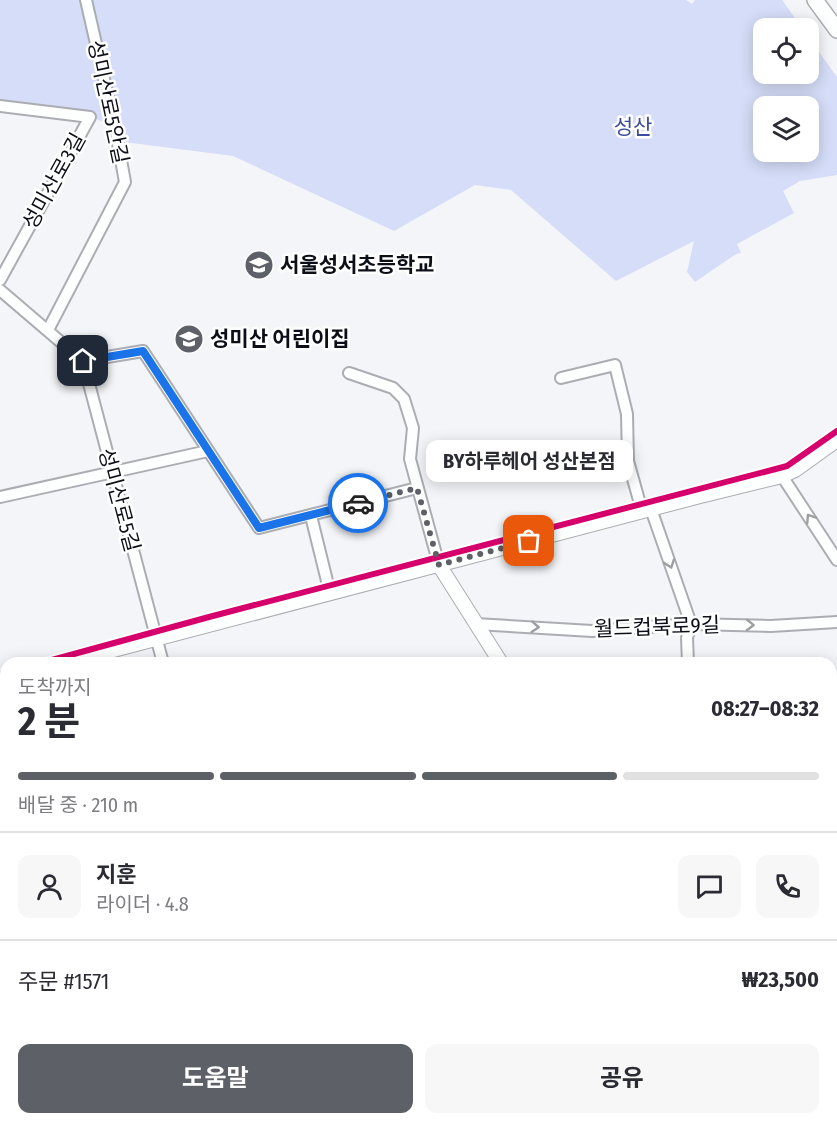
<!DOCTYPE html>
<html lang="ko">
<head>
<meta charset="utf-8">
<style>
	:root { --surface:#fff; --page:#f7f7f7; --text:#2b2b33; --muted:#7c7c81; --line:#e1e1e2; --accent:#5d6066 }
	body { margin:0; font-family:"Fira Sans Condensed","Noto Sans KR",sans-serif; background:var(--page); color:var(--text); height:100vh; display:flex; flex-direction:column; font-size:22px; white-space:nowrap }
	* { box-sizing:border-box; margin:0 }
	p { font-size:20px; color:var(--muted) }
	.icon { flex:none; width:33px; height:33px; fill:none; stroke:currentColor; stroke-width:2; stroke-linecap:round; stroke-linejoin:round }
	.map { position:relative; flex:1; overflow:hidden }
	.panel { position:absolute; left:0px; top:657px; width:837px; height:468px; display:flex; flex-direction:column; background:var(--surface); border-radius:18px 18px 0 0; box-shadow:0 3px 15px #0003 }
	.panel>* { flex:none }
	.controls { position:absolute; left:753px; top:18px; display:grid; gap:12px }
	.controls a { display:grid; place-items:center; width:66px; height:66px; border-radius:12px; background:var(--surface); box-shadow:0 3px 15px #0003; font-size:30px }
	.pin { position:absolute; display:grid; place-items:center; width:51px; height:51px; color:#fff; margin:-26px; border-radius:12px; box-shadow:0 3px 9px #0006 }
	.courier { position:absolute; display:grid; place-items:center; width:60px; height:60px; margin:-30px; border:4px solid #1a73e8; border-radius:50%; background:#fff; color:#222; box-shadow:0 2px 8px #0007 }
	.bubble { position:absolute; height:42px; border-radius:12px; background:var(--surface); box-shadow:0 3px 15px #0003; font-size:20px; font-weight:700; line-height:42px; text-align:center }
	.headline em { font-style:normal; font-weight:700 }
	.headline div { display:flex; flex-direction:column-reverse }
	.headline { display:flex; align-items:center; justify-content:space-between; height:102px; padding:0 18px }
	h1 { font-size:39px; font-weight:700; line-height:45px }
	.bar { display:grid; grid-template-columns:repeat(4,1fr); gap:9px 6px; align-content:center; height:72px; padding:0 18px }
	.bar i { height:8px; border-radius:4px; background:var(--line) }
	.bar .current { background:var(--accent) }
	.bar p { grid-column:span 4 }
	.line { display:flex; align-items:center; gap:15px; padding:0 18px; border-top:2px solid var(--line) }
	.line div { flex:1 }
	.round { display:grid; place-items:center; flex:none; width:63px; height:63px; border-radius:12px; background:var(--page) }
	.action { display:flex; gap:12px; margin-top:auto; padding:12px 18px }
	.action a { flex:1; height:69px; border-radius:12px; background:var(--accent); color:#fff; font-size:24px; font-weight:700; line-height:69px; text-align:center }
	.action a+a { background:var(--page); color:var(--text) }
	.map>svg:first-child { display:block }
</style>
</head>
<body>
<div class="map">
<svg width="837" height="1125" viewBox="0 0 837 1125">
	<rect width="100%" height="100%" fill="#f4f5f8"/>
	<path fill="#d5ddf8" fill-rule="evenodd" d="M0,0H686L692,4L695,0H782L802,28H764V74H808L809,38L837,77V175L800,181L783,191L794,213L737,244L741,253L736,254L695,282L687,272L694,241L616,281L511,190L475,185L394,231L233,156L124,142L109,126L94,117L0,102ZM764,106H808V152H764Z"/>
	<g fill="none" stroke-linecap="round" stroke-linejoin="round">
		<g stroke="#abadb3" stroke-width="14">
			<path id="minor" d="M0,106L90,117L0,280
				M0,290L83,361L163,663
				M48,330L125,182L115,127L86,0
				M83,361L143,351L259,528L417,488
				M349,373L393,388L404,399L413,428L410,459L439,565
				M561,378L615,365L627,414L628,461L642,511
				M782,476L837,560
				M0,497L208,451
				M651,509L691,624L687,638L688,663
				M311,516L330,593
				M476,624L592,631L691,624L771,626L837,622
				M831,813L837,815
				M0,832L6,831
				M831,858L837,855
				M0,906L6,914
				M0,956L6,951
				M831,970L837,966
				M831,984L837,994
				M152,1119L156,1125
				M286,1119L287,1125
				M398,1119L402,1125
				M666,1119L670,1125
				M309,1125L332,1119"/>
		</g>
		<g stroke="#abadb3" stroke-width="16">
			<path id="tertiary" d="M439,565L501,663
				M64,663L700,496L782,476L795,470L837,440
				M0,680L6,678
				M791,1119L795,1125"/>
		</g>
		<g stroke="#abadb3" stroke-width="18">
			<path id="secondary" d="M815,0L837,30"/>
		</g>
		<g stroke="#cfd0d3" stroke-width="20">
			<path id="primary" d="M0,1064L6,1072
				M39,1119L44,1125"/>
		</g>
		<use href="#minor" stroke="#fdfefe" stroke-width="10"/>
		<use href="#tertiary" stroke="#fdfefe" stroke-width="14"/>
		<use href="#secondary" stroke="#fdfefe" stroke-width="15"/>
		<use href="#primary" stroke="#eaecf3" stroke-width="16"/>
		<g stroke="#fff" stroke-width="10">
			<path id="cycleway" d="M41,663L209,617L787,466L837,431"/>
		</g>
		<use href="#cycleway" stroke="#d6006c" stroke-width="6"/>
	</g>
	<defs><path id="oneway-chevron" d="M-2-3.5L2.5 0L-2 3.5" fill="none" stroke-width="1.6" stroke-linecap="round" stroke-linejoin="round" transform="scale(1.5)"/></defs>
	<g stroke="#9d9ea2">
		<use href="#oneway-chevron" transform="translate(810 518) rotate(-123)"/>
		<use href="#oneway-chevron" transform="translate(670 564) rotate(71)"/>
		<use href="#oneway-chevron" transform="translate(750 625) rotate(1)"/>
		<use href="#oneway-chevron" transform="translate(535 627) rotate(4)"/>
	</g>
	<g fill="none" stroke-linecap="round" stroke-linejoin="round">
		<path stroke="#5d6066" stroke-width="6" stroke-dasharray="0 10.8" d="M358,503L417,488L439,565L529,541"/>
		<path stroke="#1a73e8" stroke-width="8" d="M83,361L143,351L259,528L358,503"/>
	</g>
	<defs>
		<g id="school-disc" transform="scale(1.5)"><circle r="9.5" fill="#5d6066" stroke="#fff"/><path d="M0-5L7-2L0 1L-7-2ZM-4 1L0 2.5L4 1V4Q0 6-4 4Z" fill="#fff"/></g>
	</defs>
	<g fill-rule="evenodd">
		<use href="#school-disc" x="259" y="265"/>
		<use href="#school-disc" x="189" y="339"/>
	</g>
	<g text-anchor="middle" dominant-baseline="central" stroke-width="5" stroke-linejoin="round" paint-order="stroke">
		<g font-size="21" fill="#0c0f18" stroke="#fff">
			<text transform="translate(108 102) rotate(78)">성미산로5안길</text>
			<text transform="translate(54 181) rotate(-61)">성미산로3길</text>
			<text transform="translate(119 500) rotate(75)">성미산로5길</text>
			<text transform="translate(657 627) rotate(-2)">월드컵북로9길</text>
		</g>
		<g font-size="21" fill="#3b4c9c" stroke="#fff">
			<text x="633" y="127">성산</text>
		</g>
		<g font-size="21" font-weight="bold" fill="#0c0f18" stroke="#fff" text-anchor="start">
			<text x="280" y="265">서울성서초등학교</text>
			<text x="210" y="339">성미산 어린이집</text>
		</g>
	</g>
</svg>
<div class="controls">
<a><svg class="icon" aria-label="locate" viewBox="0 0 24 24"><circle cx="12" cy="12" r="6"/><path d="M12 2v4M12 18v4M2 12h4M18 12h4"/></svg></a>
<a><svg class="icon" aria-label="layers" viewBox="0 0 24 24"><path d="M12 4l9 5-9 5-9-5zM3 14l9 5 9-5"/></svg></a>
</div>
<div class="pin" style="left:529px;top:541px;background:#ea580c"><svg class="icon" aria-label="bag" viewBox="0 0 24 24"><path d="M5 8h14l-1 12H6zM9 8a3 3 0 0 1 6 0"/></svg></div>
<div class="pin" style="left:83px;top:361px;background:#1f2937"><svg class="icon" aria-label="home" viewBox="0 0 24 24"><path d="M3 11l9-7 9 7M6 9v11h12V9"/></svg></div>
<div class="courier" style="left:358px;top:503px"><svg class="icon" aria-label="car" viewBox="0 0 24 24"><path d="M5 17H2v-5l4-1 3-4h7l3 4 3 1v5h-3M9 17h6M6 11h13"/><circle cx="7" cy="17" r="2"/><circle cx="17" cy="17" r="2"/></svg></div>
<div class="bubble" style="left:426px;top:440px;width:207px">BY하루헤어 성산본점</div>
<section class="panel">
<div class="headline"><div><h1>2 분</h1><p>도착까지</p></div><em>08:27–08:32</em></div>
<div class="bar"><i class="current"></i><i class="current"></i><i class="current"></i><i></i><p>배달 중 · 210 m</p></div>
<div class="line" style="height:108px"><a class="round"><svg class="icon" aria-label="person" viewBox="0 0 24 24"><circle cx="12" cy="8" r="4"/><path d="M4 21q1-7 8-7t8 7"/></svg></a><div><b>지훈</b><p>라이더 · 4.8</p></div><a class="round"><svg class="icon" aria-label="chat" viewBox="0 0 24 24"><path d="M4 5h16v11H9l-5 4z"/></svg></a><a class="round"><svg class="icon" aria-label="phone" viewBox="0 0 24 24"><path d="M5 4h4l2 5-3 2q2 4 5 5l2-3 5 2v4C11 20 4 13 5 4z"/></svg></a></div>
<div class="line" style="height:78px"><div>주문 #1571</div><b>₩23,500</b></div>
<div class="action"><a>도움말</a><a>공유</a></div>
</section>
</div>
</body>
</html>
